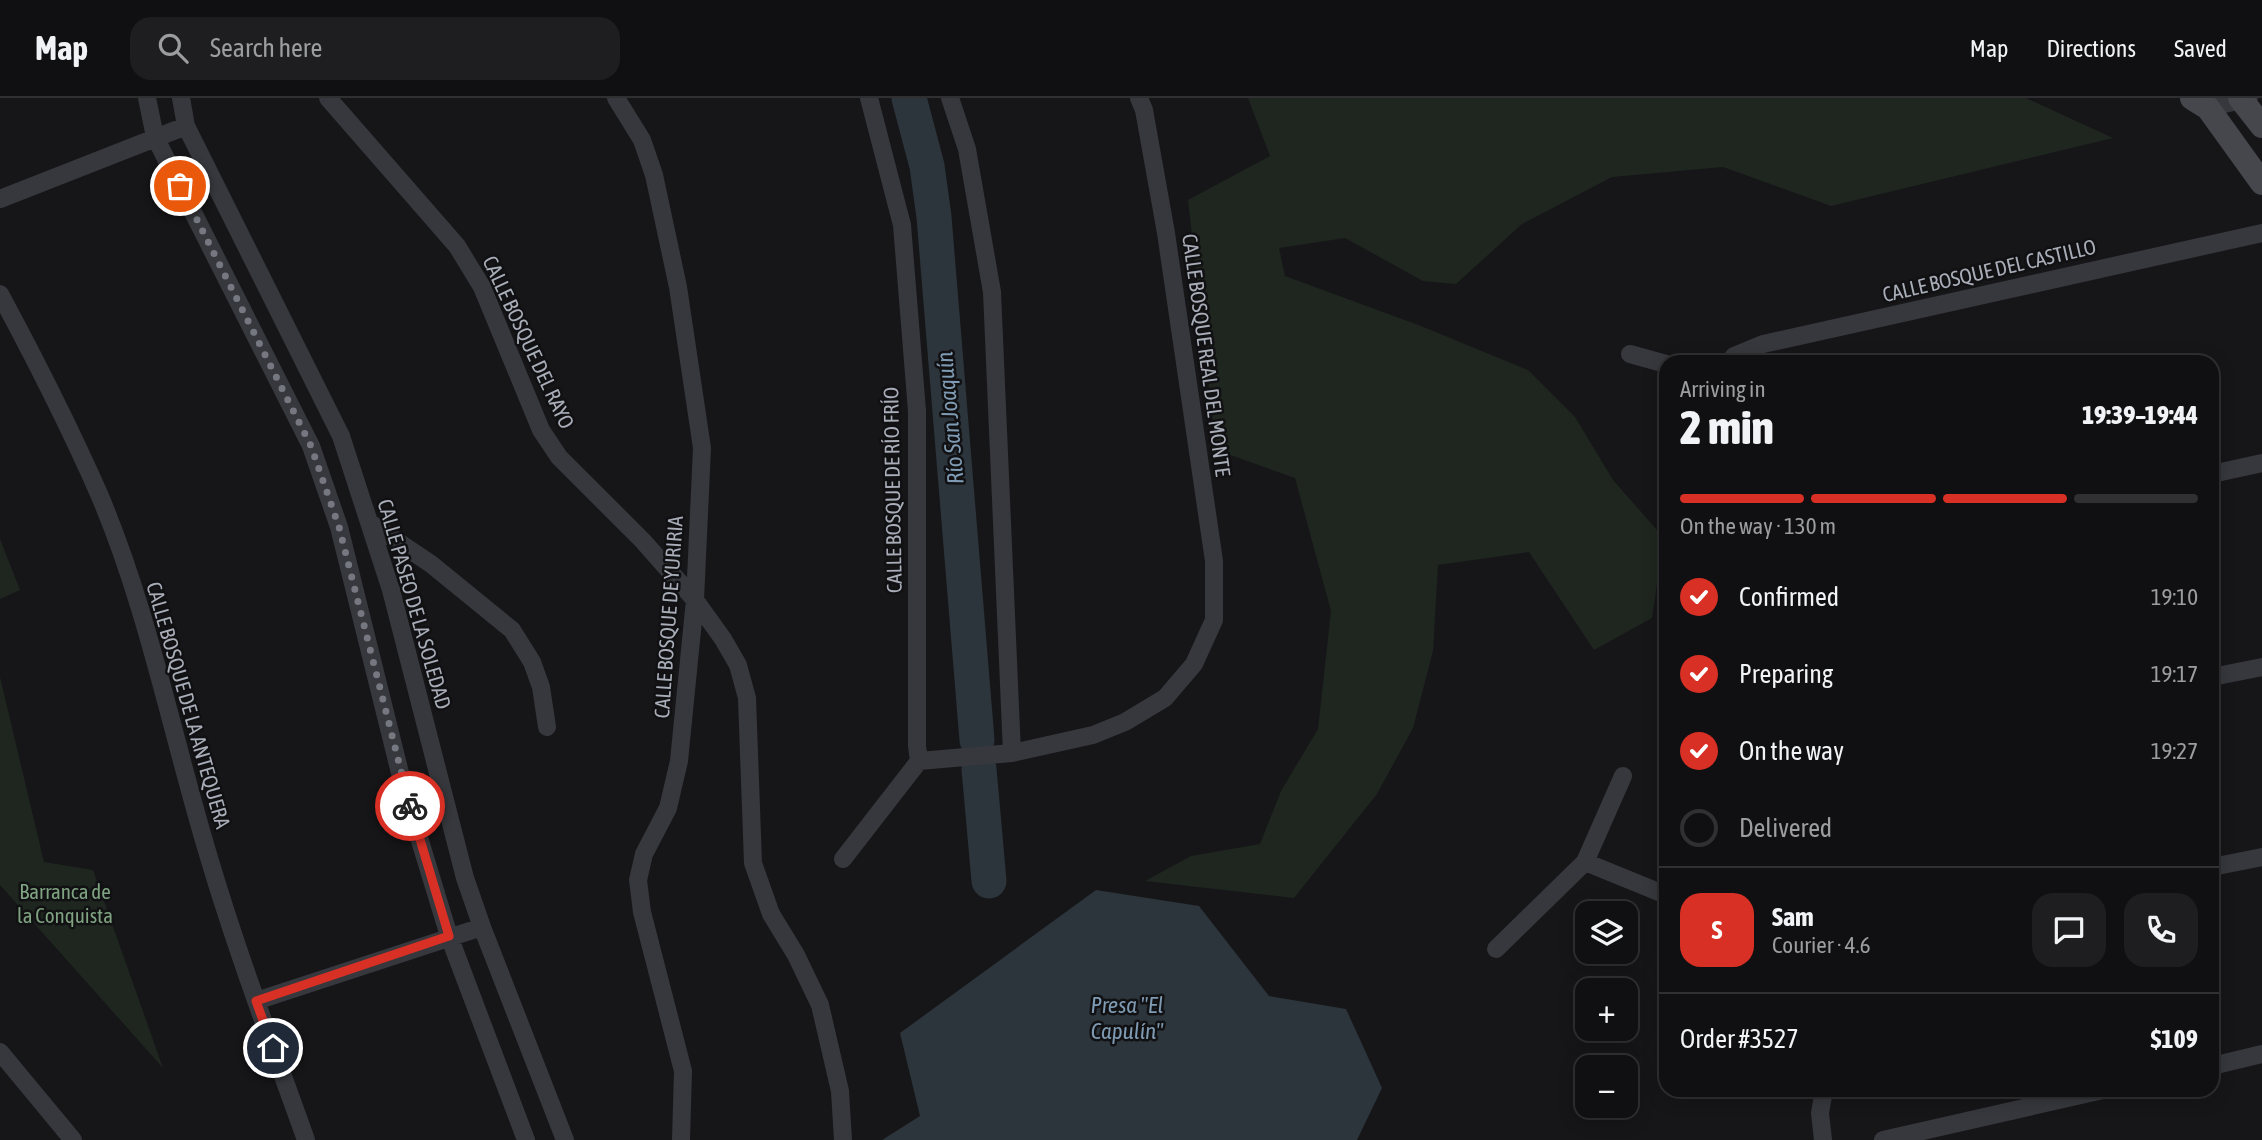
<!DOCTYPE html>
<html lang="en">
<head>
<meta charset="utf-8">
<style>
	:root { --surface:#101012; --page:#1e1e20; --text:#f1f3f6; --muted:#9c9d9f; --line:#303032; --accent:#d93025 }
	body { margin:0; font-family:"Asap Condensed",sans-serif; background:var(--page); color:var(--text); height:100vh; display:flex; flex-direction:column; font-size:26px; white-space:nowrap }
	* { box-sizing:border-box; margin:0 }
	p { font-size:23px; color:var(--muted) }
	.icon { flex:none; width:38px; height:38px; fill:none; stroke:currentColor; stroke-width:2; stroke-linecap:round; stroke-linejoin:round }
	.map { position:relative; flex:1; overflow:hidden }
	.drawer { position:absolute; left:1659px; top:257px; width:560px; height:742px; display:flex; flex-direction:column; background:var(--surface); border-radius:21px; box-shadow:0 4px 18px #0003,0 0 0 2px var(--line) }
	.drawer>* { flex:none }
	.tools { position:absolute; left:1575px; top:803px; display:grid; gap:14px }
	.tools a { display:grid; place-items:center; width:63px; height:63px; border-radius:14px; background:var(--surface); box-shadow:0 4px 18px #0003,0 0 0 2px var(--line); font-size:35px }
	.pin { position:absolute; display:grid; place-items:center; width:60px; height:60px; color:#fff; margin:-30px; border:4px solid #fff; border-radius:50%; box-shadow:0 2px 7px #0007 }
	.courier { position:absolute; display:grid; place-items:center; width:70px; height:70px; margin:-35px; border:5px solid #d93025; border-radius:50%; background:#fff; color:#222; box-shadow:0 2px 9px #0007 }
	.summary em { font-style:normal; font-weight:800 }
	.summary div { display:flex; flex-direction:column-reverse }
	.summary { display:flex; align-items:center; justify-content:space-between; height:119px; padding:0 21px }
	h1 { font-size:46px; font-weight:800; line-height:52px }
	.bar { display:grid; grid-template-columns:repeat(4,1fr); gap:10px 7px; align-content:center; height:84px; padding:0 21px }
	.bar i { height:9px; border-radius:5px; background:var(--line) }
	.bar .on { background:var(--accent) }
	.bar p { grid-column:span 4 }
	.line { display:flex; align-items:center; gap:18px; padding:0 21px; border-top:2px solid var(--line) }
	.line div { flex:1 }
	.round { display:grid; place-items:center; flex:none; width:74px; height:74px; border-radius:21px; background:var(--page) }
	ol { padding:0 21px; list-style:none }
	li { display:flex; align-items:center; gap:21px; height:77px }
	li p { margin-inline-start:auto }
	li .icon { padding:7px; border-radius:50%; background:var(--accent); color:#fff; stroke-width:4 }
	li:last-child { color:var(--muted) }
	li i { width:38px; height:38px; border:4px solid var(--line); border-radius:50% }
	header { display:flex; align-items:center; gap:42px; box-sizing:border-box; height:98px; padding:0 35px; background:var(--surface); border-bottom:2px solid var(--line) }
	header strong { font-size:33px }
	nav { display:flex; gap:38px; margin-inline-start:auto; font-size:24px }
	.search { width:490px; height:63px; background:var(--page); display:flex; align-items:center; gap:18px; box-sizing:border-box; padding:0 24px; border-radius:21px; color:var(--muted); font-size:26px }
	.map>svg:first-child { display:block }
</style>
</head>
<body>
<header>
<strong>Map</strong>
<div class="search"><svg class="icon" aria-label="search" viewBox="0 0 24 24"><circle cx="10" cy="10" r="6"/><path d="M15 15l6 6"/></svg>Search here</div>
<nav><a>Map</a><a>Directions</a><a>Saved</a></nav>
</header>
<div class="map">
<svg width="2262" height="1042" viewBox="0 0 2262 1042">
	<rect width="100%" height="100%" fill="#161618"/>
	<path fill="#1e261f" d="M1248,0H2026L2113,40L1831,108L1723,69L1612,79L1522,126L1456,186L1423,183L1345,140L1279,150L1285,178L1421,228L1528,272L1575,319L1613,382L1664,440L1652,520L1594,552L1529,454L1438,467L1433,553L1413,630L1377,696L1294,800L1145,783L1191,758L1260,746L1281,693L1318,631L1331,513L1295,380L1216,352L1188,102L1270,58Z
		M0,441L20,492L0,501Z
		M0,579L44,764L93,772L163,970L0,787Z"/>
	<path fill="#2c353c" d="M1096,792L1199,808L1269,898L1346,911L1382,990L1357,1042H882L920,1018L900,935Z"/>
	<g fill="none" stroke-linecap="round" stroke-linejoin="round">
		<path stroke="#2c353c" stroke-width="35" d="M909,0L927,68L934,119L977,642
			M979,671L989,783"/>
		<path stroke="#37383d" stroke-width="18" d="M147,0L155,39L311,348L339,429L403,687L449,838L526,1042
			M181,0L186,28L341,338L391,492L465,780L482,829L565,1042
			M328,0L457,148L482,189L541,332L559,359L643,443L695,502L723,541L738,567L747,600L753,765L771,816L796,857L820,907L840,993L843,1042
			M616,0L642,42L654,77L678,189L702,350L695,502L679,663L668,710L644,756L638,782L642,814L683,973L681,1042
			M950,0L967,51L992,194L1012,655
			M2208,10L2249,0
			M0,101L186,28
			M0,196C35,261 69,328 99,396C147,509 170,628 205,746C234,846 271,944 306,1042
			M1630,256L1666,266
			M1730,264L1734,258L1763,246L2262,135
			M2212,376L2262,365
			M370,425L431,466L512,532L532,564L541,589L547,629
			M2212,579L2262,569
			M919,663L1012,655L1093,637L1125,624L1165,600L1194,566L1214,522V463L1166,135L1144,12L1139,0
			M843,761L919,663L917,648V313L902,127L869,0
			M1585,764L1666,797
			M2212,769L2262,759
			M1496,851L1585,764L1623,678
			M256,903L482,829
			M0,954L73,1042
			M2212,968L2262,956
			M1823,1042L1820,1015L1824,992
			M1883,1042L2103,992"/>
		<path stroke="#45474d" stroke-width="24" d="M2192,0L2208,10L2262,85
			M2240,0L2262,28"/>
	</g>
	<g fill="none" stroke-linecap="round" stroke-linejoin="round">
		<path stroke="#757880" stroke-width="7" stroke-dasharray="0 12.6" d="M180,88L311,348L339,429L410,708"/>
		<path stroke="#d93025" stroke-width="9" d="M273,950L256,903L449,838L410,708"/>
	</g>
	<g text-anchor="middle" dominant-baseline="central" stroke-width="5" stroke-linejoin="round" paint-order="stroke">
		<g font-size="21" fill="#a8adb8" stroke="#111113">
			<text transform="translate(1989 172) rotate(-13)">CALLE BOSQUE DEL CASTILLO</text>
			<text transform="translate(529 244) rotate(65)">CALLE BOSQUE DEL RAYO</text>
			<text transform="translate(1207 257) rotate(82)">CALLE BOSQUE REAL DEL MONTE</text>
			<text transform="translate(892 392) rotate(-91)">CALLE BOSQUE DE RÍO FRÍO</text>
			<text transform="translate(415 506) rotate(74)">CALLE PASEO DE LA SOLEDAD</text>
			<text transform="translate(668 519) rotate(-86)">CALLE BOSQUE DE YURIRIA</text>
			<text transform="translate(189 607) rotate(74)">CALLE BOSQUE DE LA ANTEQUERA</text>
		</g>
		<g font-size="21" fill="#7fa381" stroke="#111113">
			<text x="65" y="793">Barranca de<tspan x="65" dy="24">la Conquista</tspan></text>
		</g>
		<g font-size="23" font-style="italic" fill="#7f9bb3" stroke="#111113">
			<text transform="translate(950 320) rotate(-95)">Río San Joaquín</text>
			<text x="1127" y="907">Presa "El<tspan x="1127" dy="26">Capulín"</tspan></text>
		</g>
	</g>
</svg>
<div class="tools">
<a><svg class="icon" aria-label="layers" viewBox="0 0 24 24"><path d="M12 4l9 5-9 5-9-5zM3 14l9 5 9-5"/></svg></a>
<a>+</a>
<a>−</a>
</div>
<div class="pin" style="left:180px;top:88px;background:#ea580c"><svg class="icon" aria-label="bag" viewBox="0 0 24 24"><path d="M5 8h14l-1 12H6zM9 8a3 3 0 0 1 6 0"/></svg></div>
<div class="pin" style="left:273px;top:950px;background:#1f2937"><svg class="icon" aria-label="home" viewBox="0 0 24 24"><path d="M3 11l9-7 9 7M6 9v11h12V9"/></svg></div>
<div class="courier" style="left:410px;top:708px"><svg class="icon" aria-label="bike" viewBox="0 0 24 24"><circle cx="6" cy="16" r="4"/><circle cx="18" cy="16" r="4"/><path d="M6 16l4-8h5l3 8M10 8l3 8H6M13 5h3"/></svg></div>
<section class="drawer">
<div class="summary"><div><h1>2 min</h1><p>Arriving in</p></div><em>19:39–19:44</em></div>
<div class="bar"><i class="on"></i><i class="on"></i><i class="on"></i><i></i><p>On the way · 130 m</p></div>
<ol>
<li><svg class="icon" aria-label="check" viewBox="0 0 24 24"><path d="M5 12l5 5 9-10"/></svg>Confirmed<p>19:10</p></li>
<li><svg class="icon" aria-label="check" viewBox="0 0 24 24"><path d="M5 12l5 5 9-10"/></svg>Preparing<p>19:17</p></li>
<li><svg class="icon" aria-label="check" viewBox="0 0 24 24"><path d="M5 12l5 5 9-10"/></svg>On the way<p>19:27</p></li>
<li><i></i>Delivered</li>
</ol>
<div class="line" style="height:126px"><b class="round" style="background:var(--accent);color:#fff">S</b><div><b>Sam</b><p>Courier · 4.6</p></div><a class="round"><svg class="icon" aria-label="chat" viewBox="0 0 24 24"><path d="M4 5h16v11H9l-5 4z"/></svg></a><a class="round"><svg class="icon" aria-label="phone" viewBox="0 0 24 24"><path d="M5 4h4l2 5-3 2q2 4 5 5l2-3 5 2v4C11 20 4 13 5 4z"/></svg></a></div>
<div class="line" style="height:91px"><div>Order #3527</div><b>$109</b></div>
</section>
</div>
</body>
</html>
